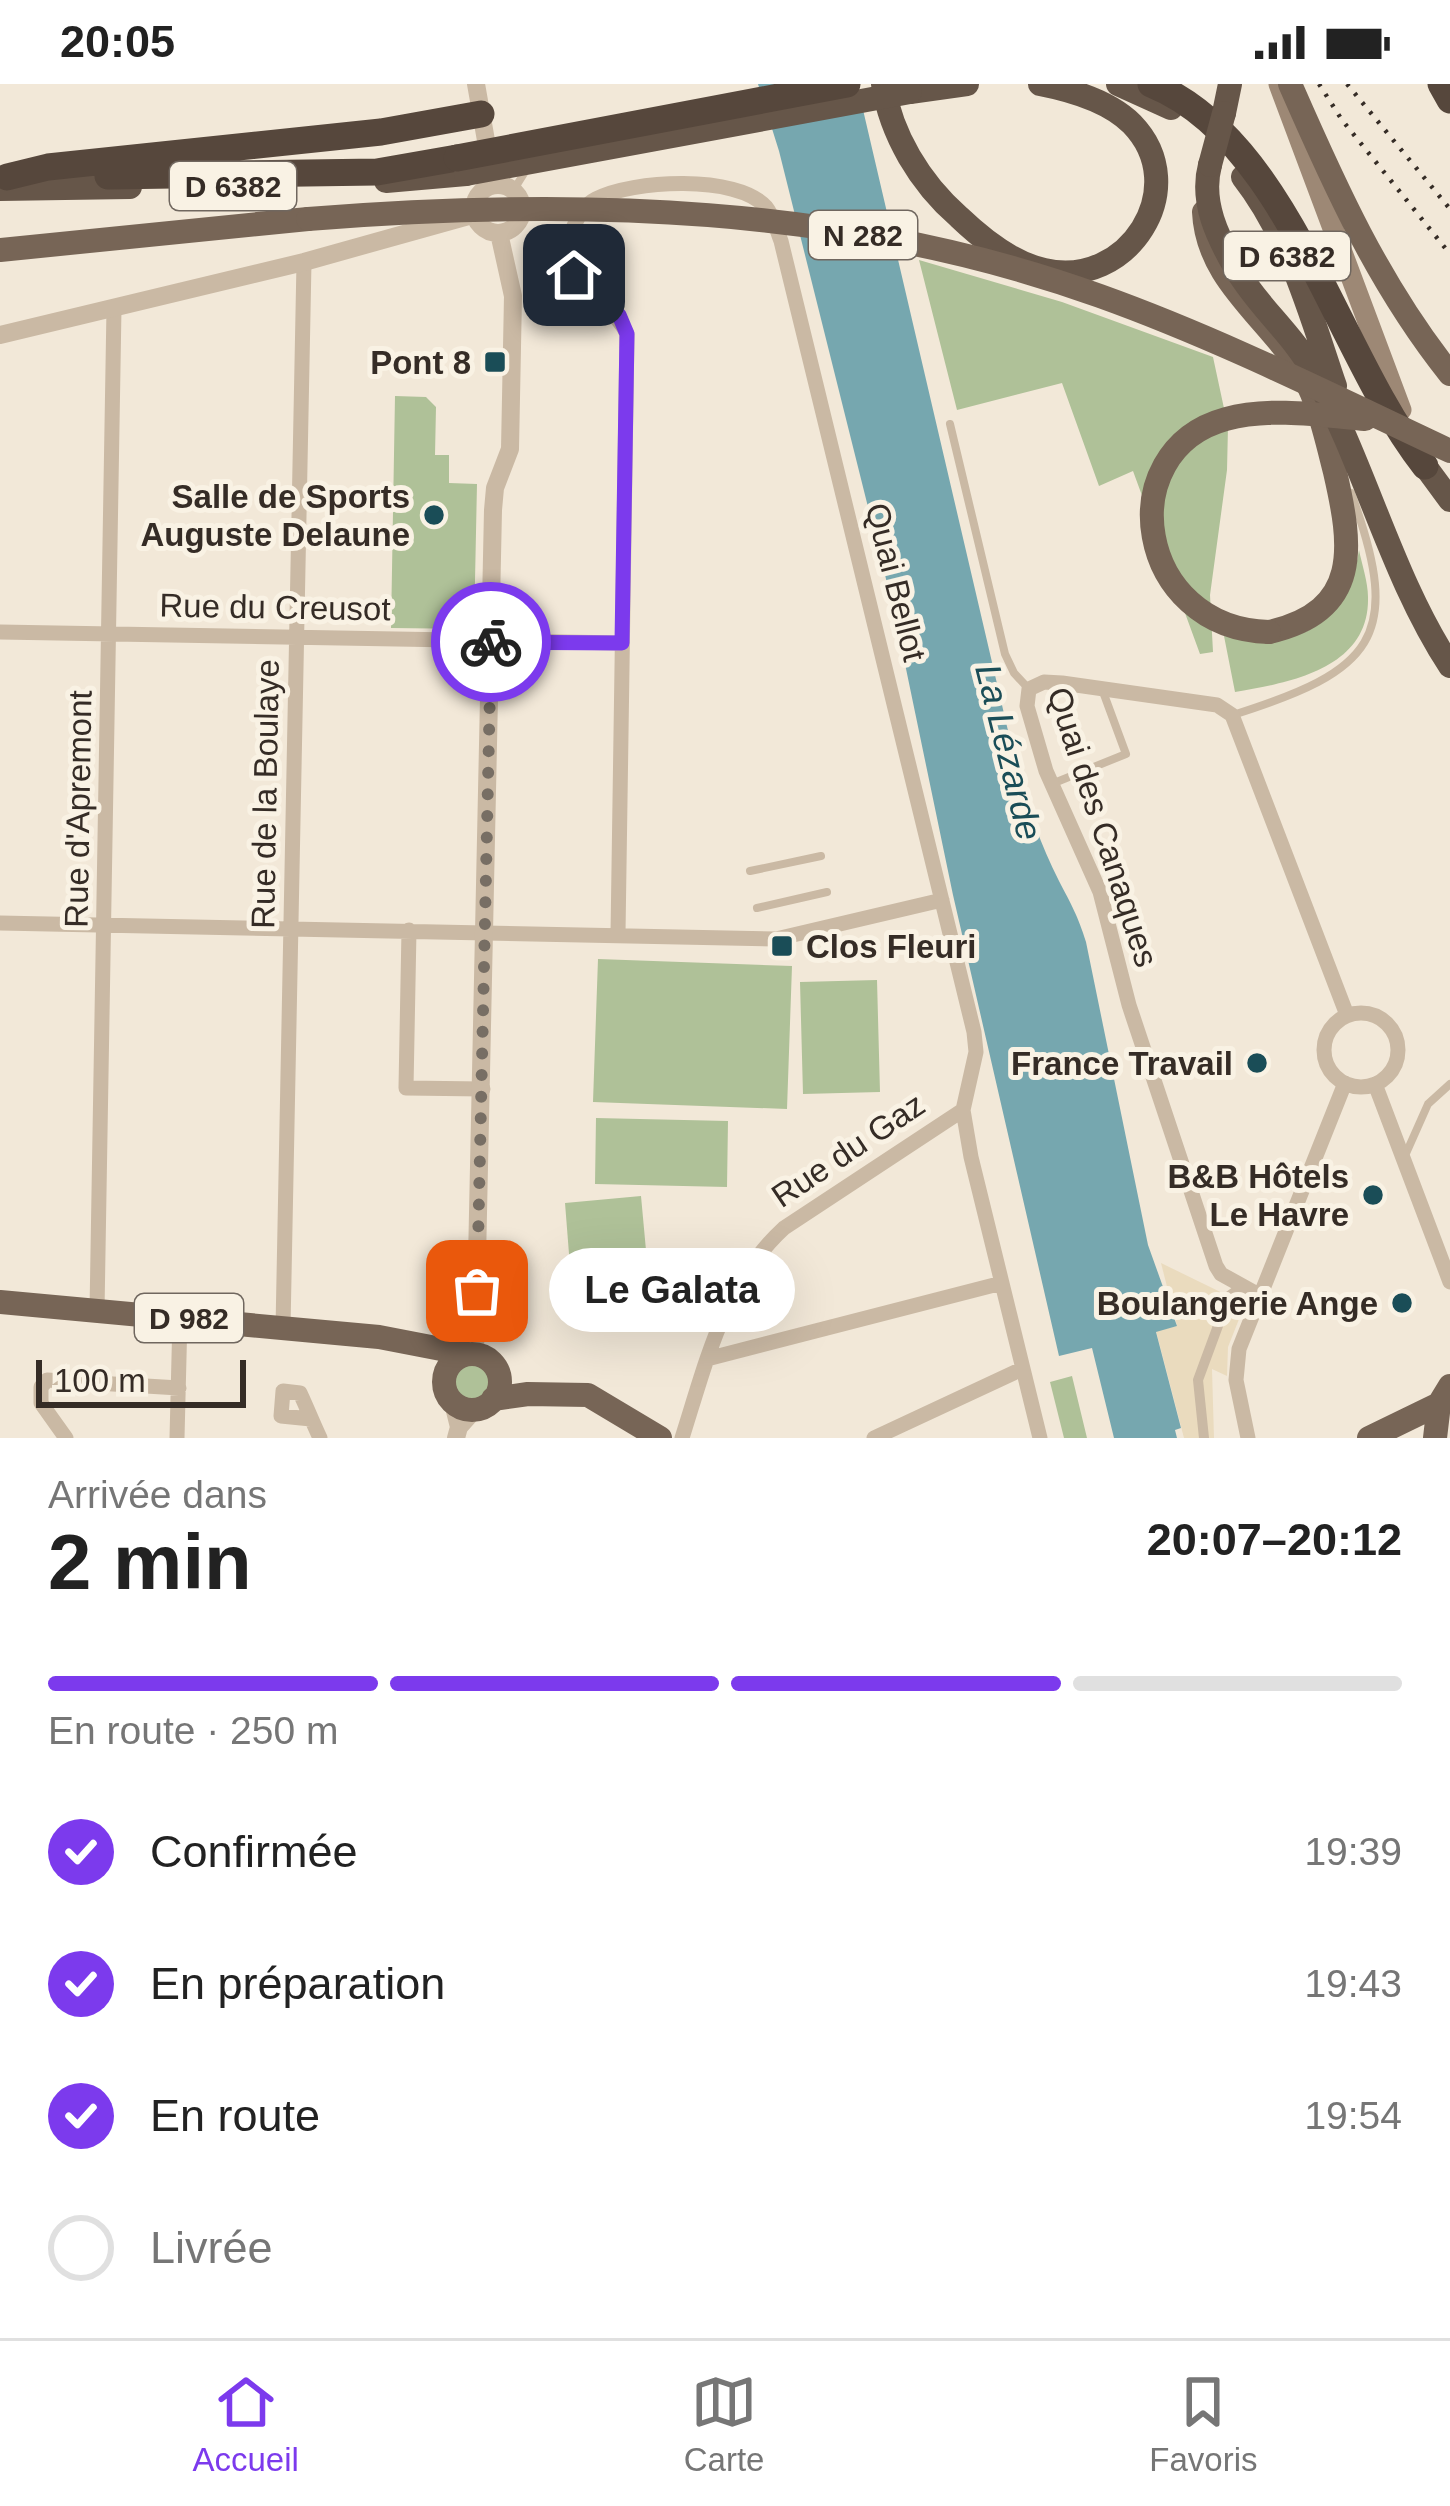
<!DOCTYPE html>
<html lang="fr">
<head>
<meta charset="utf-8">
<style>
	:root { --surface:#fff; --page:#f2f2f2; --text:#222; --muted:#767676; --line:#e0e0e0; --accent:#7c3aed }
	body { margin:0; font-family:Arial,sans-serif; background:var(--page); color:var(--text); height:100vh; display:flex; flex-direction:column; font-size:45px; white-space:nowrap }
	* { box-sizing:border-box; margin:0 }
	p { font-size:39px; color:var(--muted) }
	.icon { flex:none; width:66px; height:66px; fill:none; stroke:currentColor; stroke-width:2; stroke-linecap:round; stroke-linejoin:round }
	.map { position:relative; height:1354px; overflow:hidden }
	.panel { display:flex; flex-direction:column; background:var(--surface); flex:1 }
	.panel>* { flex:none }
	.scale { position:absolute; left:36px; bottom:30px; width:210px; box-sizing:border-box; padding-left:12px; border:6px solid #352c26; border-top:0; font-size:33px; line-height:42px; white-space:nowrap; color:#352c26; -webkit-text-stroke:9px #f9f2e4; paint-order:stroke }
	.pin { position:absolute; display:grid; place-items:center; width:102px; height:102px; color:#fff; margin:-51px; border-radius:24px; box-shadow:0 6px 18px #0006 }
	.courier { position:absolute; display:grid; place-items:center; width:120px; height:120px; margin:-60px; border:9px solid #7c3aed; border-radius:50%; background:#fff; color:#222; box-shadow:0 3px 15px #0007 }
	.bubble { position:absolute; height:84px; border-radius:42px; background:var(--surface); box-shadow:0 12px 48px #0002; font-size:39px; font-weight:700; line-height:84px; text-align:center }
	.overview em { font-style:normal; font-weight:700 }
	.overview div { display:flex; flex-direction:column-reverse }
	.overview { display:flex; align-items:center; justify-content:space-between; height:204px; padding:0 48px }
	h1 { font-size:78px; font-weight:700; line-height:90px }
	.bar { display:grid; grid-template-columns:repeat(4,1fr); gap:18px 12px; align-content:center; height:144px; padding:0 48px }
	.bar i { height:15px; border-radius:9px; background:var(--line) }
	.bar .selected { background:var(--accent) }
	.bar p { grid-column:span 4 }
	ol { padding:0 48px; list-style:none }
	li { display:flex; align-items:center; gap:36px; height:132px }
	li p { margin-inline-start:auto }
	li .icon { padding:12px; border-radius:50%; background:var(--accent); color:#fff; stroke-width:4 }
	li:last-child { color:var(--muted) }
	li i { width:66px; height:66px; border:6px solid var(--line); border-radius:50% }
	.status { display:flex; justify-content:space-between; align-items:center; height:84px; padding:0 60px; background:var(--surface); direction:ltr }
	.status svg { height:33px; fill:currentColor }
	.tabs { display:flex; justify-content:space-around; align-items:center; height:168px; border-top:3px solid var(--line); background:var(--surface); font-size:33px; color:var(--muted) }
	.tabs a { display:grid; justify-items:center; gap:6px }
	.tabs .selected { color:var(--accent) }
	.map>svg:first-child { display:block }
</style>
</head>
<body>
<div class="status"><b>20:05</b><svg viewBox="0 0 49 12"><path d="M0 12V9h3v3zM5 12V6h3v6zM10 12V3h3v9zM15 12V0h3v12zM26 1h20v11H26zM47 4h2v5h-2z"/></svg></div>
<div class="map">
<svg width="1450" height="1354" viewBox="0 0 1450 1354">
	<rect width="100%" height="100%" fill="#f2e8d8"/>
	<path fill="#afc198" d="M919,176L1062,218L1213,273L1228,343L1227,386L1210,511L1213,568L1200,570L1133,387L1099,402L1062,299L957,326Z
		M395,312L426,313L436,323L435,371H449V399L477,400L474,545L391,544Z
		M1359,466C1362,481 1368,498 1368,513C1370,585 1289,599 1235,608L1224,552C1239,553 1257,558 1273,556C1326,551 1352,515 1359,466Z
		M598,875L792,882L787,1025L593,1018Z
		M877,896L880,1008L803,1010L800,898Z
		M596,1034L728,1037L727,1103L595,1100Z
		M641,1112L648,1188L571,1195L565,1119Z
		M453 1298a20 20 0 1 1 40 0a20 20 0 1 1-40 0Z
		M1072,1292L1087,1354H1064L1050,1298Z"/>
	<path fill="#eadbbe" d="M1161,1179L1245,1220L1228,1263L1227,1292L1212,1285L1214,1354H1184L1156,1247L1177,1242Z"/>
	<path fill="#76a7af" d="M758,0H857L1009,651L1006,653C1021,701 1036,752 1059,797C1071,820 1078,832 1086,858L1148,1161L1177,1242L1156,1248L1181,1344L1175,1346L1177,1354H1114L1092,1264L1059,1272L953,811L894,527L779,67Z"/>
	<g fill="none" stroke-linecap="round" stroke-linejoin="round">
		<path stroke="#cab9a4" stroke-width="8" d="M513,107L528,83
			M950,340L1005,570L1014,589L1028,604
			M1233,631C1372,587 1405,555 1351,409
			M1054,699L1126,670L1102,605
			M750,787L821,772
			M757,824L827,808
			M1404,1074L1428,1020L1450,1000"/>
		<path stroke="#cab9a4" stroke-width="10" d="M1204,1354L1198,1296L1229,1212L1244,1201"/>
		<path stroke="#cab9a4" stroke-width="15" d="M0,548L622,559
			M0,839L776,855L942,816
			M409,846L406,1004L483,1005
			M618,850L627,250C614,222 578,209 570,179C564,158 577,125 596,115C632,96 737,90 766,123C773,131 777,147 781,157L974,948L976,968L963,1026L971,1073L1040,1354
			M1324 966a37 37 0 1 1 74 0a37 37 0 1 1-74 0Z
			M1375,1000L1450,1198
			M1259,1211L1221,1190L1216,1182L1129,921L1100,808L1046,687L1027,622L1029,605L1044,598L1062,599L1217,621L1232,631L1347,931
			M97,1227L114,224
			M283,1244L304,178
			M707,1275L1002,1199
			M311,1335L281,1332L283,1307L300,1309C307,1324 313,1339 320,1354
			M66,1354L41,1319V1303L47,1296L179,1304
			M177,1354L180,1233
			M682,1354C706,1279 724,1199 784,1144L963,1026
			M874,1354L1022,1285
			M1248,1354L1236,1296L1239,1265L1345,999"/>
		<path stroke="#cab9a4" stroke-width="18" d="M476,0L490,79
			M474 125a24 24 0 1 1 48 0a24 24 0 1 1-48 0Z
			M0,251L304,178L472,131
			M475,1270L493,426L495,404L510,365L513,212L499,149
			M453,1319L459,1343L456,1354
			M459,1343L475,1325"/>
		<path stroke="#9d8875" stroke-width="21" d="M1279,0L1401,326"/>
		<path stroke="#776556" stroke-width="24" d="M1290,0C1335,103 1379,201 1450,290
			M1204,128C1207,198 1271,235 1303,291C1319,319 1327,357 1335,388C1352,462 1362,527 1269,548
			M0,166L308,135
			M0,1218L379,1253L467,1270
			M444 1298a28 28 0 1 1 56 0a28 28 0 1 1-56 0Z
			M493,1315L528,1310L588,1311L660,1354
			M1369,1354L1439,1320
			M1435,1354L1439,1320L1450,1302"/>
		<path stroke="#665649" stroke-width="24" d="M883,0C891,51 920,99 959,133C982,155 1012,179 1044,186C1127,206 1194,104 1132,40C1109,17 1071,6 1040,0
			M1118,0L1171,24
			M910,8L967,0
			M1224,29L1230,0
			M1210,81C1200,118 1218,154 1236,185C1258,223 1293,250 1314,289C1366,383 1391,492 1450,582
			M1243,93C1290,153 1311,232 1335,302
			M386,97L466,90
			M0,105L130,103
			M1425,382L1450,416"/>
		<path stroke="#56473c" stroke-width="27" d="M1151,0C1289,56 1336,270 1425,382
			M1441,0L1450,16
			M108,92L377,88L457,74
			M7,93L48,83L381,48L481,30"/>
		<path stroke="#352c26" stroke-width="4.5" stroke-dasharray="3 9" stroke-linecap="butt" d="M1319,0L1342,36L1450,170
			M1347,0L1450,125"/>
		<path stroke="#776556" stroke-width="24" d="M308,135C575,114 845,120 1100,212C1220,255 1335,313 1450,367
			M1269,548C1136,545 1109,367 1226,335C1269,323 1322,331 1365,335"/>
		<path stroke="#665649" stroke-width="24" d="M1210,81L1224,29
			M466,90L910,8"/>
		<path stroke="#56473c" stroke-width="27" d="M457,74L847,0"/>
	</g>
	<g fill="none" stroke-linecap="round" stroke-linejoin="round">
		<path stroke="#776e64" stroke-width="12" stroke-dasharray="0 21.6" d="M477,1207L491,558"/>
		<path stroke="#7c3aed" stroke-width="15" d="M491,558L622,559L627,250L619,231L574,191"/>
	</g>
	<g fill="#1a4d57" stroke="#f9f2e4" stroke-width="4.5">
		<rect x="483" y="266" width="24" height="24" rx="6"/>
		<circle cx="434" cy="431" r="12"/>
		<rect x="770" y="850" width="24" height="24" rx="6"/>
		<circle cx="1257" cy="979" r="12"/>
		<circle cx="1373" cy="1111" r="12"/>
		<circle cx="1402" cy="1219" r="12"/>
	</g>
	<g text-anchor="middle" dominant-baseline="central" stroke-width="10" stroke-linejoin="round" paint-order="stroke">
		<g fill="#f9f2e4" stroke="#70675f" stroke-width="3">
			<rect x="170" y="78" width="126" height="48" rx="9"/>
			<rect x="809" y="127" width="108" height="48" rx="9"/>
			<rect x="1224" y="148" width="126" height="48" rx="9"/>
			<rect x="135" y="1210" width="108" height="48" rx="9"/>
		</g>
		<g font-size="30" font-weight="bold" fill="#352c26">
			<text x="233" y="102">D 6382</text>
			<text x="863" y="151">N 282</text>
			<text x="1287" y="172">D 6382</text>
			<text x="189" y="1234">D 982</text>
		</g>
		<g font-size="33" font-weight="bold" fill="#352c26" stroke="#f9f2e4" text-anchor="end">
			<text x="471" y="278">Pont 8</text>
			<text x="410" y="412">Salle de Sports<tspan x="410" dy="38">Auguste Delaune</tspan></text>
			<text x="806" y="862" text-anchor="start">Clos Fleuri</text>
			<text x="1233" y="979">France Travail</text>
			<text x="1349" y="1092">B&amp;B Hôtels<tspan x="1349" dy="38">Le Havre</tspan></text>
			<text x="1378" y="1219">Boulangerie Ange</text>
		</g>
		<g font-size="33" fill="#352c26" stroke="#f9f2e4">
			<text transform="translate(896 498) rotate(76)">Quai Bellot</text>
			<text transform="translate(275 523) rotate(1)">Rue du Creusot</text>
			<text transform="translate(265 710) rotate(-89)">Rue de la Boulaye</text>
			<text transform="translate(78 725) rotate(-89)">Rue d'Apremont</text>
			<text transform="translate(1103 743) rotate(72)">Quai des Canaques</text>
			<text transform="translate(848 1066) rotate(-34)">Rue du Gaz</text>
		</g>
		<g font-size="36" font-style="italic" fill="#1a4d57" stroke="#f9f2e4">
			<text transform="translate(1009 668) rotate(76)">La Lézarde</text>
		</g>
	</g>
</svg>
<div class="scale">100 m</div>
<div class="pin" style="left:477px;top:1207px;background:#ea580c"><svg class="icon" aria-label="bag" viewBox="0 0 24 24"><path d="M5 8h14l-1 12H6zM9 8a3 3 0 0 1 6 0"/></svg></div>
<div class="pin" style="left:574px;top:191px;background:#1f2937"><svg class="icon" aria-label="home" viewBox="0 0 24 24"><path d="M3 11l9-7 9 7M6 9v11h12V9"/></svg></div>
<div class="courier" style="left:491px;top:558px"><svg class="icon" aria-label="bike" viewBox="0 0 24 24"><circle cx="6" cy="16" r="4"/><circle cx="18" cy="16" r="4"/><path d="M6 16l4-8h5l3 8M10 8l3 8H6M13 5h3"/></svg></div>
<div class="bubble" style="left:549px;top:1164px;width:246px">Le Galata</div>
</div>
<section class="panel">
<div class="overview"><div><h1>2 min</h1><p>Arrivée dans</p></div><em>20:07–20:12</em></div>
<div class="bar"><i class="selected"></i><i class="selected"></i><i class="selected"></i><i></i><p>En route · 250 m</p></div>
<ol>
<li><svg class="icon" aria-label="check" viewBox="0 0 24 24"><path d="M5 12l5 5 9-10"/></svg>Confirmée<p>19:39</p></li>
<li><svg class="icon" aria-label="check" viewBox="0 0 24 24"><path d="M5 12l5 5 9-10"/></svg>En préparation<p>19:43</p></li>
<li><svg class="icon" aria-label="check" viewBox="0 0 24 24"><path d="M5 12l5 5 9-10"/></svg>En route<p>19:54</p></li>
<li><i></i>Livrée</li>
</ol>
</section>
<nav class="tabs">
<a class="selected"><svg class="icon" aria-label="home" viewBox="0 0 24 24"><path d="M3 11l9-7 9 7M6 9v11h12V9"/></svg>Accueil</a>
<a><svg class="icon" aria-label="map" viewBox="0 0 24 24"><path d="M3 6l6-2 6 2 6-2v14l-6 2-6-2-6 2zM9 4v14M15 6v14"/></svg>Carte</a>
<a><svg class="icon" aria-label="saved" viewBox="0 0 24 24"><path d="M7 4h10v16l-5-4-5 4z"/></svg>Favoris</a>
</nav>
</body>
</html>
